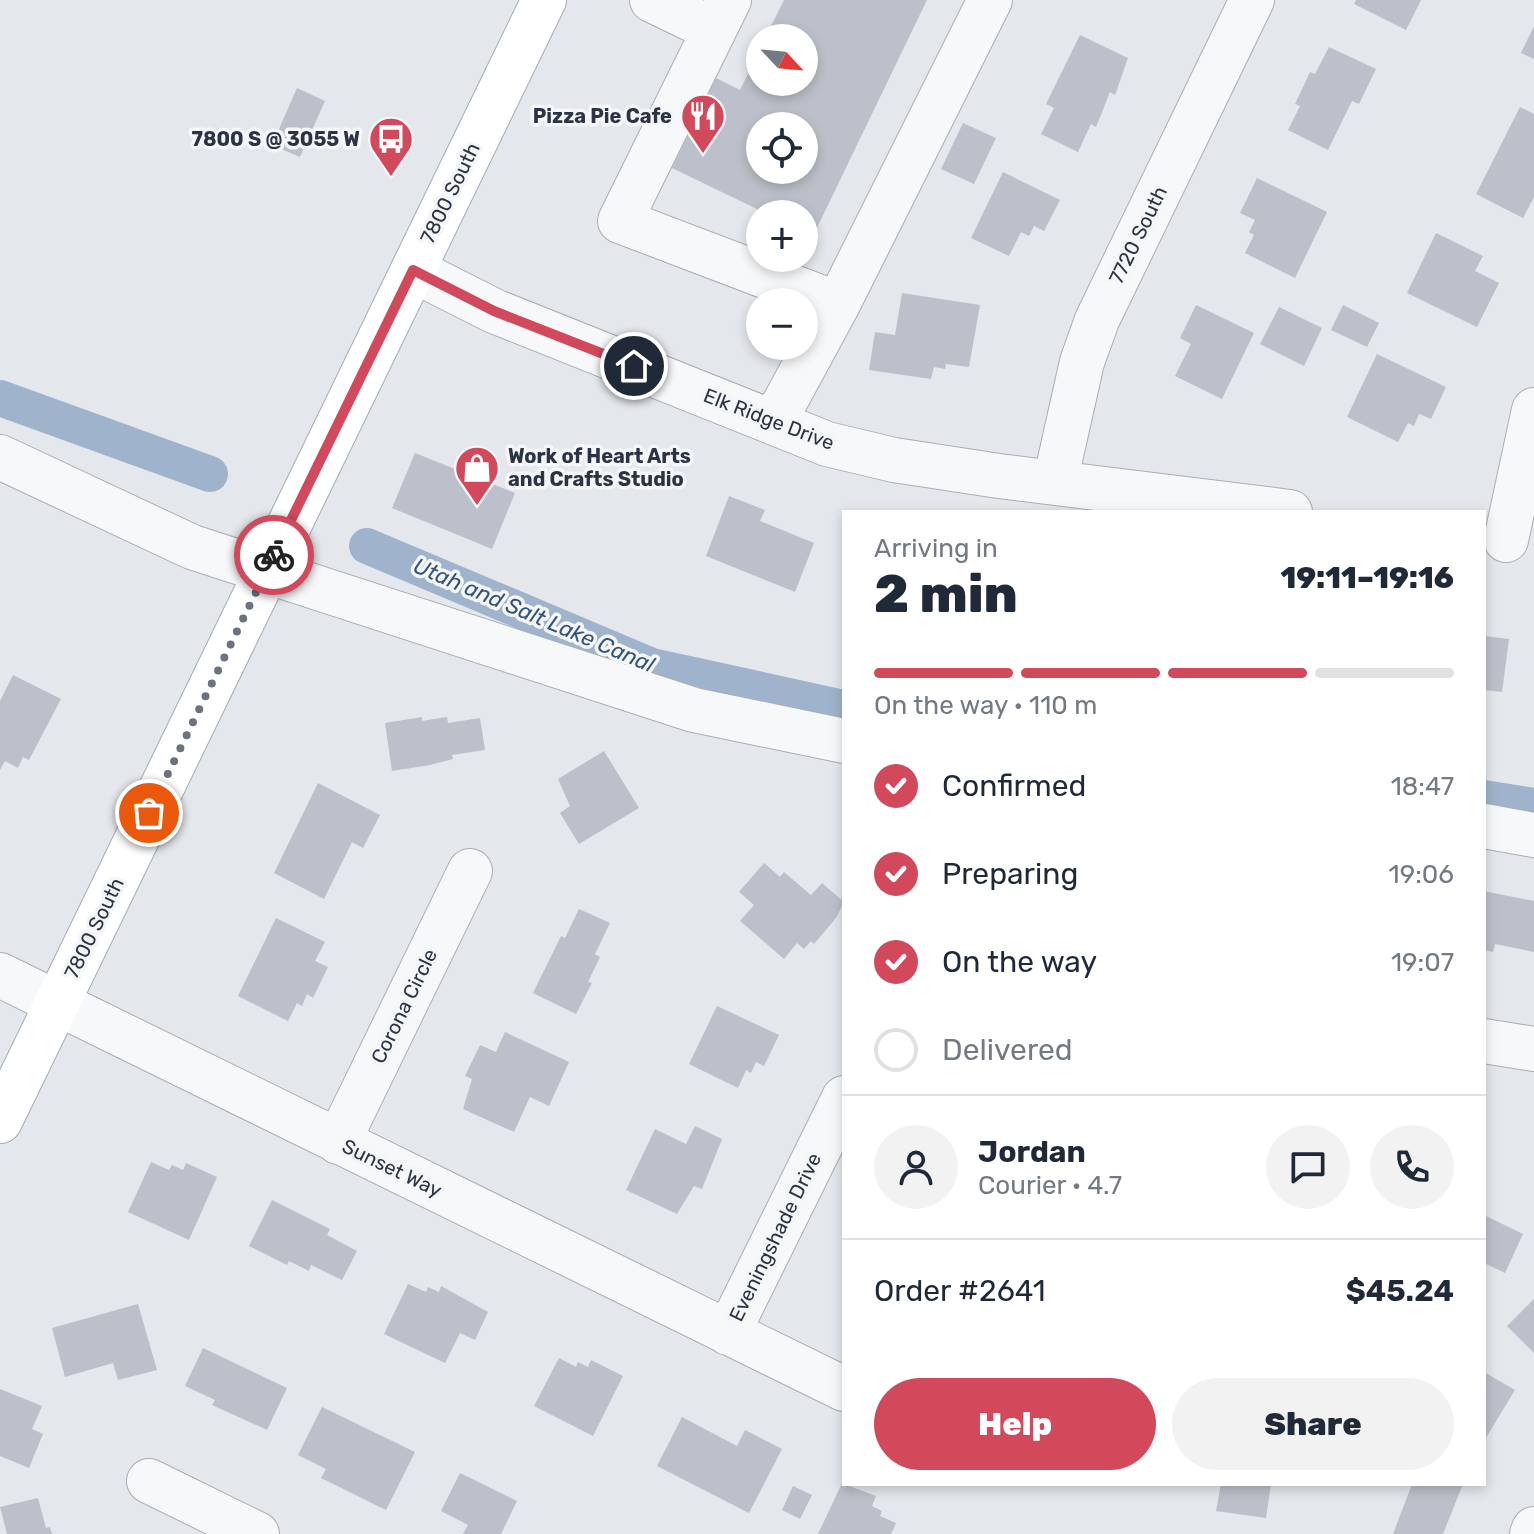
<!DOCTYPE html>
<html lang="en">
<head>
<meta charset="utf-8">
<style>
	:root { --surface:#fff; --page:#f2f2f3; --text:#1f2937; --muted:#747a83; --line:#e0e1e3; --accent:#d1495b }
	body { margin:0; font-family:Rubik,sans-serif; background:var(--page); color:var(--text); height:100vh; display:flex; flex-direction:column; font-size:30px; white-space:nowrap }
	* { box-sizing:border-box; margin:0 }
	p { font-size:26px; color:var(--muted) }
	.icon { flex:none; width:44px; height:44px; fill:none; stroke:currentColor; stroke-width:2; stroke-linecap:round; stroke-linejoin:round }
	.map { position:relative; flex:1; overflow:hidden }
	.side { position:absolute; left:842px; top:510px; width:644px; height:976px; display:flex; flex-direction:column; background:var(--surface); border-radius:0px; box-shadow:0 4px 12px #0003 }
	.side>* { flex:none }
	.needle { width:52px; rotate:116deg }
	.tools { position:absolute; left:746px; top:24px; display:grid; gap:16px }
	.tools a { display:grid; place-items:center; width:72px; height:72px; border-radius:50%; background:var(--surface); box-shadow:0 4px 12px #0003; font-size:40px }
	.pin { position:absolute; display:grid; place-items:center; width:68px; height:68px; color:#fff; margin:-34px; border:4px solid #fff; border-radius:50%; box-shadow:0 2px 8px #0007 }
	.courier { position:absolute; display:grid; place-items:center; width:80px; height:80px; margin:-40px; border:6px solid #d1495b; border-radius:50%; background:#fff; color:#222; box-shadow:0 2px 10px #0007 }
	.overview em { font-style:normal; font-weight:800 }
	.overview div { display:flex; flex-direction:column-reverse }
	.overview { display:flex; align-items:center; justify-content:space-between; height:136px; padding:0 32px }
	h1 { font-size:52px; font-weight:800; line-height:60px }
	.bar { display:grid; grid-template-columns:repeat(4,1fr); gap:12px 8px; align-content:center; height:96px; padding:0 32px }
	.bar i { height:10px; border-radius:6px; background:var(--line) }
	.bar .active { background:var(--accent) }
	.bar p { grid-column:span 4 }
	.line { display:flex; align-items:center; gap:20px; padding:0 32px; border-top:2px solid var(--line) }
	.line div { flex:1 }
	.round { display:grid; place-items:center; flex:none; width:84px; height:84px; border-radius:42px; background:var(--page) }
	ol { padding:0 32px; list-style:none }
	li { display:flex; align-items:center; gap:24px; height:88px }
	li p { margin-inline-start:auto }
	li .icon { padding:8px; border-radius:50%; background:var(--accent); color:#fff; stroke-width:4 }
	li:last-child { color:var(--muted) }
	li i { width:44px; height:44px; border:4px solid var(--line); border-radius:50% }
	.button { display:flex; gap:16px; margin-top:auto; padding:16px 32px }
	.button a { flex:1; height:92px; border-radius:48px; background:var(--accent); color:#fff; font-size:32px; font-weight:800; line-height:92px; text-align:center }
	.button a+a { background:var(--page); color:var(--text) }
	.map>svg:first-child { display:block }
</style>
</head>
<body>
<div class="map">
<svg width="1534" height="1534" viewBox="0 0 1534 1534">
	<rect width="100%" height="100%" fill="#e4e7ec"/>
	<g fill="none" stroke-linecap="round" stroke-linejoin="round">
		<path stroke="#9fb4cc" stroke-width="36" d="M0,398L210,474
			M367,546L652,666L844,708
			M1484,798L1534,806"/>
	</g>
	<path fill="#bbc0ca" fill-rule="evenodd" d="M784,0H927L813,236L804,232V214H767L672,168L716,78L740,90L760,49V82H804V38H765ZM760,126H804V170H760Z
		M1356,0H1421L1406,30L1354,4Z
		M1534,26V59L1521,53Z
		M1080,35L1128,58L1115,95L1110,92L1096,127L1091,124L1078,152L1041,134L1054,108L1046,104Z
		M1329,47L1376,69L1359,104L1352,101L1328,150L1288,130L1300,106L1295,104L1310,72L1315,74Z
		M297,88L325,101L300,157L272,145Z
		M1520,107L1534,114V197L1523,218L1476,194Z
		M963,123L996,138L974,184L941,169Z
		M1003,172L1060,200L1044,231L1034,226L1029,236L1021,232L1009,256L971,238Z
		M1257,178L1327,212L1295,278L1245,253L1254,235L1249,232L1255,220L1240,213Z
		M1436,233L1483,256L1475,271L1499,283L1477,327L1407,293Z
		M902,293L980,305L969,367L946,364L945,369L934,367L931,379L869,370L875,332L895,335Z
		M1196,305L1254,333L1222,399L1175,376L1191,344L1180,338Z
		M1343,305L1379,323L1367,347L1331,330Z
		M1279,307L1322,328L1304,366L1260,344Z
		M1377,354L1446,387L1431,419L1419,414L1414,426L1408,423L1398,442L1347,417Z
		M415,453L515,493L492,549L392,508Z
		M729,496L765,510L760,521L814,543L795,592L706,556Z
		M1484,636L1509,639L1502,692L1484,690Z
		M13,675L61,699L29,760L23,757L18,768L5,761L0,770V701Z
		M422,717V721L447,717L448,723L480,718L485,750L452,755L453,759L430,765L392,771L385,723Z
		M604,751L639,808L579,844L560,813L570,806L558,779Z
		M318,783L380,815L363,848L352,842L324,899L274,873Z
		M764,863L780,877L784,872L811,895L822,883L844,902L836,918L814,944L811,941L804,949L797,943L784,959L740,921L754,905L739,892Z
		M1484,891L1534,901V952L1495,944L1493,952L1484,950Z
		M579,909L610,923L595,954L600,957L588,982L592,983L576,1014L533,993L561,936L565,938Z
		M276,918L325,942L315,961L328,967L313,998L307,994L302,1006L297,1003L288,1021L238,996Z
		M717,1006L779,1035L764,1066L756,1062L751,1073L746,1070L738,1088L689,1064Z
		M505,1032L569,1062L549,1106L530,1097L514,1132L463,1109L472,1079L465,1076L480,1045L496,1052Z
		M695,1126L722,1139L702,1189L694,1186L677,1214L626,1190L655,1129L686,1144Z
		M151,1162L169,1170L172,1165L183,1170L186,1163L217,1177L189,1240L128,1212Z
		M272,1200L330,1229L327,1235L357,1251L342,1280L311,1265L309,1271L289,1261L287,1265L249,1246Z
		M1484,1215L1523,1234L1505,1273L1484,1263Z
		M408,1284L426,1292L428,1287L439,1292L441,1286L488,1312L475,1340L460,1333L445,1363L384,1334Z
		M1534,1299V1353L1507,1326Z
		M138,1304L157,1370L118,1380L113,1363L65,1377L52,1328Z
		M203,1348L287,1388L267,1430L212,1405L215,1400L185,1386Z
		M559,1358L576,1367L578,1362L588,1367L591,1360L623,1376L593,1436L534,1406Z
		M1484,1372L1515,1390L1484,1441Z
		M0,1389L42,1406L32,1429L43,1434L29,1468L0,1456Z
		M322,1407L415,1452L386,1510L321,1478L326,1469L298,1455Z
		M682,1417L737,1446L745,1430L782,1449L749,1513L657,1466Z
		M460,1473L517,1501L501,1534H463L468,1525L441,1511Z
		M844,1479V1484L876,1496L872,1506L882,1511L880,1516L896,1523L891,1534H818Z
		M1221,1484H1271L1266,1518L1216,1511Z
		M1412,1484H1463L1443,1534H1393Z
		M793,1486L812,1495L800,1519L782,1510Z
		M38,1498L46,1528L50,1527L52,1534H7L0,1507Z"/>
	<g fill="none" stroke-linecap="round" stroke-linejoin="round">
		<g stroke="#a9aeb7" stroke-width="46">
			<path id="minor" d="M652,0L714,30
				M729,0L620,221L838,304L990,0
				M413,270L494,311L827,444L894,460L999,476L1290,512
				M774,422L838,304
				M0,457L192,547L694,710L844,741
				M1055,482L1082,362L1097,320L1252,0
				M1506,540L1534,410
				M1484,826L1534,835
				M0,975L844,1389
				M1484,1041L1534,1049
				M338,1142L470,871
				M728,1333L844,1098
				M149,1481L257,1534
				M1532,1534L1534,1529"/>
		</g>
		<g stroke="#a3abb8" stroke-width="46">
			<path id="major" d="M0,1121L544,0"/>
		</g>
		<use href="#minor" stroke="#f7f8fa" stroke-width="44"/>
		<use href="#major" stroke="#fff" stroke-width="44"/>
	</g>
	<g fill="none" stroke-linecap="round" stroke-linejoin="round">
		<path stroke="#6c737f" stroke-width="8" stroke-dasharray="0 14.4" d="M149,813L274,555"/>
		<path stroke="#d1495b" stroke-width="10" d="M274,555L413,270L494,311L634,366"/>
	</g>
	<defs>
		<g id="restaurant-pin" transform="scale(2.3)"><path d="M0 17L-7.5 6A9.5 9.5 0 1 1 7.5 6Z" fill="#d1495b" stroke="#f4f6f9"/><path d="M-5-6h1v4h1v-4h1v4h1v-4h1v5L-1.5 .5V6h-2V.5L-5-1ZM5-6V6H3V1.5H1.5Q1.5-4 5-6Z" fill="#fff"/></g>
		<g id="bus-pin" transform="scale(2.3)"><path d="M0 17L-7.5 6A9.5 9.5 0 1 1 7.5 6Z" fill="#d1495b" stroke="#f4f6f9"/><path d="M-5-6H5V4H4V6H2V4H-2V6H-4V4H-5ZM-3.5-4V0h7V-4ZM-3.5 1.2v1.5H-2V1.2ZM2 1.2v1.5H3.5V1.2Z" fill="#fff"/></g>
		<g id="shop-pin" transform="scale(2.3)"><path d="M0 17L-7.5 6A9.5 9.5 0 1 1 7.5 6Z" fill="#d1495b" stroke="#f4f6f9"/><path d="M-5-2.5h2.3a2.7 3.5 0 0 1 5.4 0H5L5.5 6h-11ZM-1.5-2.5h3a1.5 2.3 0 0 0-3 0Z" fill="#fff"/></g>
	</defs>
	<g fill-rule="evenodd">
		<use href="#restaurant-pin" x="703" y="116"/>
		<use href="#bus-pin" x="391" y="139"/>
		<use href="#shop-pin" x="477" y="468"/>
	</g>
	<g text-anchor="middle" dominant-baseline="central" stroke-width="7" stroke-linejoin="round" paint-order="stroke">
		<g font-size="20" font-weight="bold" fill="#2b3445" stroke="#f4f6f9" text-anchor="end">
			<text x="672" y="116">Pizza Pie Cafe</text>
			<text x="360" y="139">7800 S @ 3055 W</text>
			<text x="508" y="456" text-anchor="start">Work of Heart Arts<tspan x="508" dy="23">and Crafts Studio</tspan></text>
		</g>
		<g font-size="20" fill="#2b3445" stroke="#f4f6f9">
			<text transform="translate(450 193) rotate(-64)">7800 South</text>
			<text transform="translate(1138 235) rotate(-64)">7720 South</text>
			<text transform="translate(769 419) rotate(21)">Elk Ridge Drive</text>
			<text transform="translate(94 928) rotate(-64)">7800 South</text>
			<text transform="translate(404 1006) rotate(-64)">Corona Circle</text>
			<text transform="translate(392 1168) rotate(26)">Sunset Way</text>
			<text transform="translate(775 1237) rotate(-64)">Eveningshade Drive</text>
		</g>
		<g font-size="22" font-style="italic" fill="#34527a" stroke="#f4f6f9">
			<text transform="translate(534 615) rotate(23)">Utah and Salt Lake Canal</text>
		</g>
	</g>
</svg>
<div class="tools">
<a><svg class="needle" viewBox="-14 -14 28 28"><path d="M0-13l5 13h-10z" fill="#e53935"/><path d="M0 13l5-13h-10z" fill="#747a83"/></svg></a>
<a><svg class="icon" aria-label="locate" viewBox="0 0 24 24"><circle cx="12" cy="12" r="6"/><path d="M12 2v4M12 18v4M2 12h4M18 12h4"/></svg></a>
<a>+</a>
<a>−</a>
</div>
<div class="pin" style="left:149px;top:813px;background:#ea580c"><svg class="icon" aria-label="bag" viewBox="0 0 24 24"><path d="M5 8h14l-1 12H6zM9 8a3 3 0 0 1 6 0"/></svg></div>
<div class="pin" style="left:634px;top:366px;background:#1f2937"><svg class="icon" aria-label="home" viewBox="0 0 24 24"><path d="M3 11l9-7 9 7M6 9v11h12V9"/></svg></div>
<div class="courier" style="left:274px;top:555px"><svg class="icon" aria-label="bike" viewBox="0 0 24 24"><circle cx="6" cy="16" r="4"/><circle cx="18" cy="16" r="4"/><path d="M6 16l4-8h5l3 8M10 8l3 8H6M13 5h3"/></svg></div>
<section class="side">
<div class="overview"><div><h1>2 min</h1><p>Arriving in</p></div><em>19:11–19:16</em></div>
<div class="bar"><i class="active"></i><i class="active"></i><i class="active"></i><i></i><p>On the way · 110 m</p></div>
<ol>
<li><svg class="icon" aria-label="check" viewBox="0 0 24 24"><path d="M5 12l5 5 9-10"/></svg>Confirmed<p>18:47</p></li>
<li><svg class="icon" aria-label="check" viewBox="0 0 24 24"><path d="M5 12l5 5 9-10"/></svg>Preparing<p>19:06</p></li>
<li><svg class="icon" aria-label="check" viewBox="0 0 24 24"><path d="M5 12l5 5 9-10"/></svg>On the way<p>19:07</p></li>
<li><i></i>Delivered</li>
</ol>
<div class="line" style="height:144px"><a class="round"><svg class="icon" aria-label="person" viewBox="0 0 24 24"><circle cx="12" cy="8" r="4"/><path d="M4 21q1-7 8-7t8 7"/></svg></a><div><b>Jordan</b><p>Courier · 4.7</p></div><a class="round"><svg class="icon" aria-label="chat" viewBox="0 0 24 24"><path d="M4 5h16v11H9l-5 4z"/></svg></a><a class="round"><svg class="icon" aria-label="phone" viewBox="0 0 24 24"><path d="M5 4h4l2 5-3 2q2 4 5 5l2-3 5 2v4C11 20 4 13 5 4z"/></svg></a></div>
<div class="line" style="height:104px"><div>Order #2641</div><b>$45.24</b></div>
<div class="button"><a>Help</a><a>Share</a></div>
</section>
</div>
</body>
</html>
